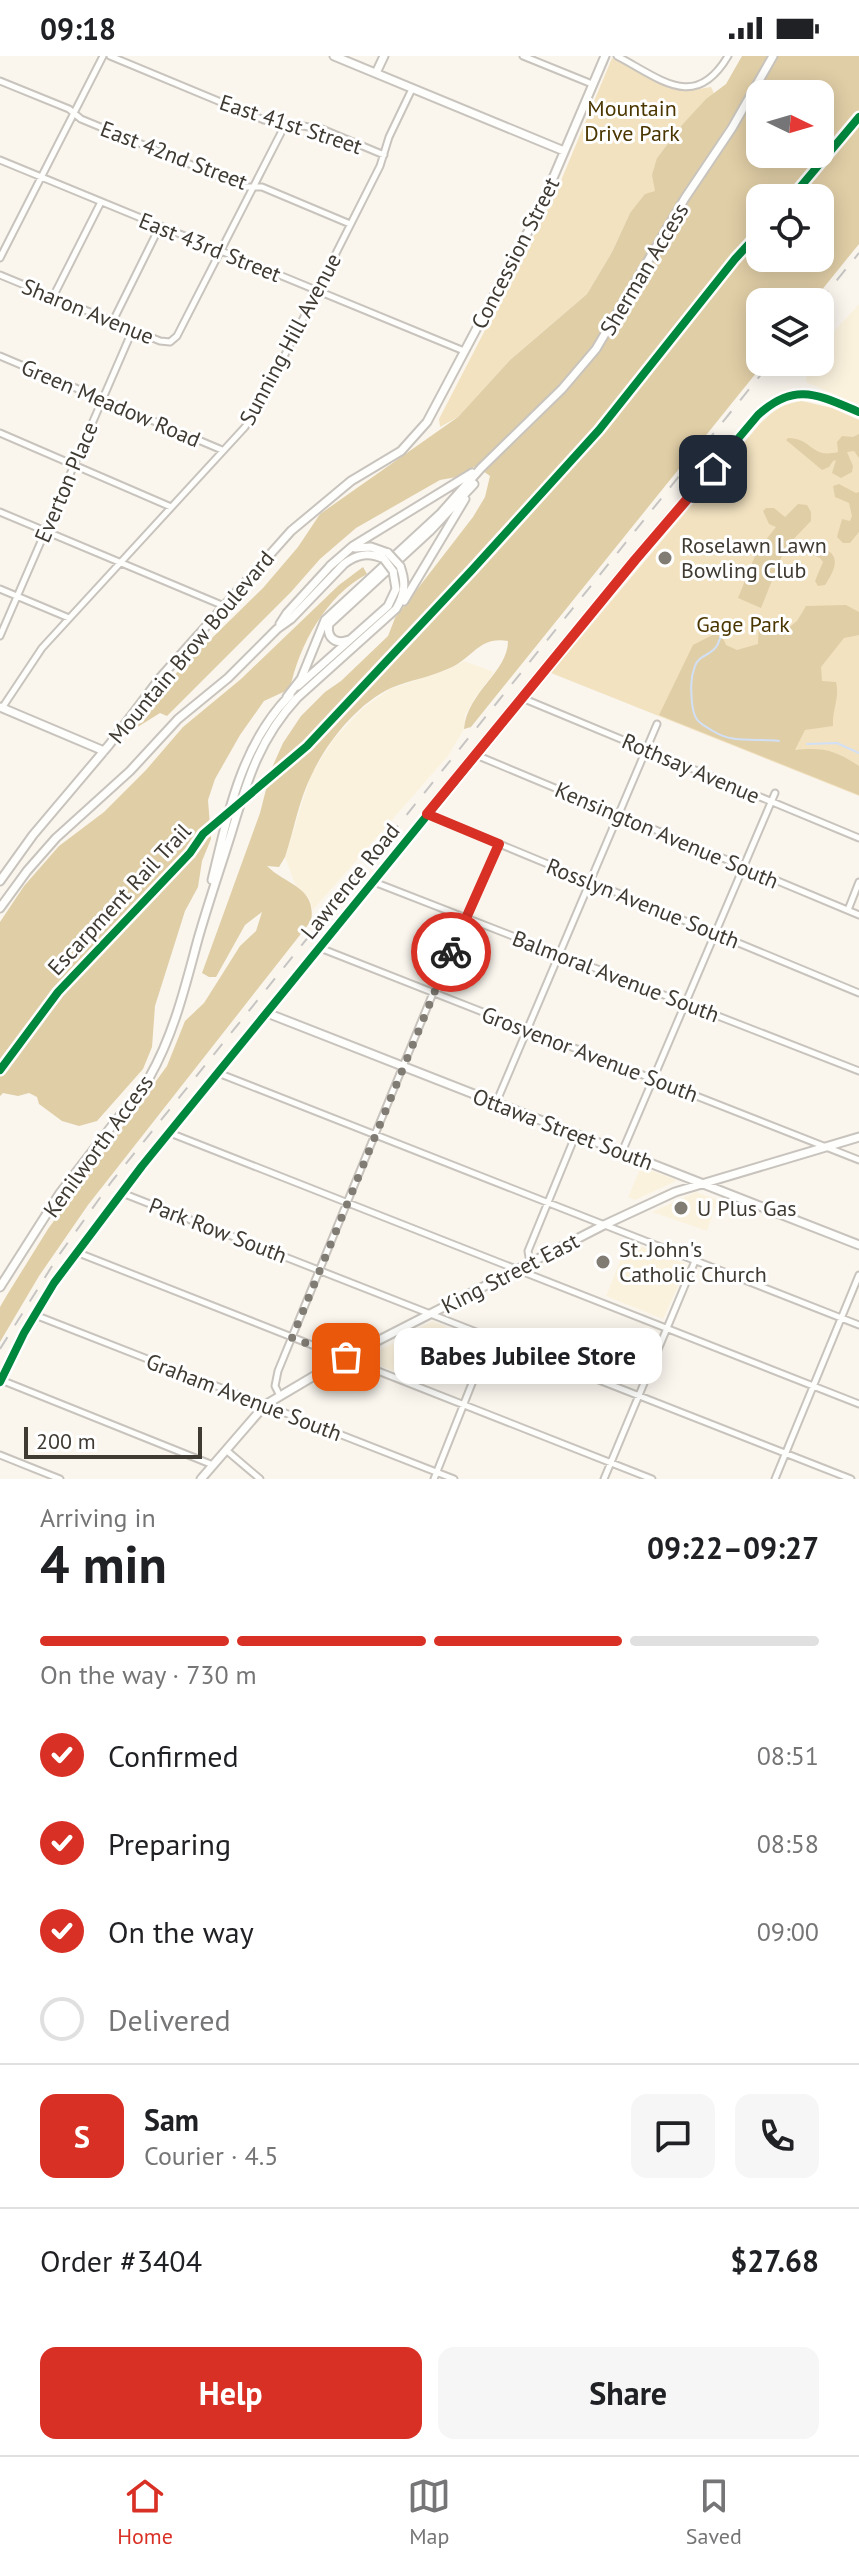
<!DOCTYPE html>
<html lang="en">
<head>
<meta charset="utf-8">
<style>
	:root { --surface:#fff; --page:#f6f6f6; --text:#202124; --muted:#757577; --line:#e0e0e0; --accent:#d93025 }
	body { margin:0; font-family:"PT Sans",sans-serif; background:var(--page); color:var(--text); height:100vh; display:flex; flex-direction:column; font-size:30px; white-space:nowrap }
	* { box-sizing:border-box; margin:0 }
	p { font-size:26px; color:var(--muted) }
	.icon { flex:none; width:44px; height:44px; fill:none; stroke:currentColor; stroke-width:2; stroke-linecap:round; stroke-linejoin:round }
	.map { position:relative; height:1423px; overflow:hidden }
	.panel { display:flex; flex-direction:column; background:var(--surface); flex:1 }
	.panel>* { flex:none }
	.needle { width:52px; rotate:95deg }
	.tools { position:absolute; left:746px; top:24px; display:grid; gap:16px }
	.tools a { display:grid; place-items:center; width:88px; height:88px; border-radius:16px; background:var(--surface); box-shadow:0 4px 20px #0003; font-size:40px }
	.scale { position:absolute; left:24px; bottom:20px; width:178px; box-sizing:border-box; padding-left:8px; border:4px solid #3f3a32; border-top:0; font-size:22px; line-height:28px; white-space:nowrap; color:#3f3a32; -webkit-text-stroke:6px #fff; paint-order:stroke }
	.pin { position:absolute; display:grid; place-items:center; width:68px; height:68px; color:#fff; margin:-34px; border-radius:16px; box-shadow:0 4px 12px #0006 }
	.courier { position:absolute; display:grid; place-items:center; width:80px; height:80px; margin:-40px; border:6px solid #d93025; border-radius:50%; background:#fff; color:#222; box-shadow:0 2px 10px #0007 }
	.bubble { position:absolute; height:56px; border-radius:16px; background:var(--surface); box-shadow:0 4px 20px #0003; font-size:26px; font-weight:700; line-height:56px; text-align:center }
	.head em { font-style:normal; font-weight:700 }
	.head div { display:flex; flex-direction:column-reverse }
	.head { display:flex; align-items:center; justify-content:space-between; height:136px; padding:0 40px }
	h1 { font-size:52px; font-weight:700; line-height:60px }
	.bar { display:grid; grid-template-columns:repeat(4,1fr); gap:12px 8px; align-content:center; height:96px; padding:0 40px }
	.bar i { height:10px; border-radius:6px; background:var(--line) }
	.bar .current { background:var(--accent) }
	.bar p { grid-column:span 4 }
	.line { display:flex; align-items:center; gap:20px; padding:0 40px; border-top:2px solid var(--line) }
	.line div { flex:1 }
	.round { display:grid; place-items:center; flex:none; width:84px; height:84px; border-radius:16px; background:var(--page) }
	ol { padding:0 40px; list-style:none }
	li { display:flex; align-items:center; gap:24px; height:88px }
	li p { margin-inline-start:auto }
	li .icon { padding:8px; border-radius:50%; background:var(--accent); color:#fff; stroke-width:4 }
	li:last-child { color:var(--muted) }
	li i { width:44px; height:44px; border:4px solid var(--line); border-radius:50% }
	.primary-button { display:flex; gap:16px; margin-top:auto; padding:16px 40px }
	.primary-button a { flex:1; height:92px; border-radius:16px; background:var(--accent); color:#fff; font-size:32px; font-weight:700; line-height:92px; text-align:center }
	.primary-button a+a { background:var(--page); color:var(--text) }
	.status { display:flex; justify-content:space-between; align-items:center; height:56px; padding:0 40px; background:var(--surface); direction:ltr }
	.status svg { height:22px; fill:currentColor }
	.tabs { display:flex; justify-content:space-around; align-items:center; height:112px; border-top:2px solid var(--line); background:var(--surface); font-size:22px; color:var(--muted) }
	.tabs a { display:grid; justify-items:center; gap:4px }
	.tabs .current { color:var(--accent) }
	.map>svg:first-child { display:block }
</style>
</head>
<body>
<div class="status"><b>09:18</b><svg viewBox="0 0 49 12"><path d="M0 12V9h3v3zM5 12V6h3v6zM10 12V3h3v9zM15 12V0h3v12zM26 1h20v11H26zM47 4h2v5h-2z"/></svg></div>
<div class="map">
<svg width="859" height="1423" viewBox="0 0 859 1423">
	<rect width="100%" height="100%" fill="#faf6ee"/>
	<path fill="#fbf2de" d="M859,248V349L806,326L807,306H820V291Z
		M464,605L494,616L475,642L465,659L464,673L448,700L313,854L309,842L295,828L285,801L311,718L334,683L362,653L390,633L447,614Z
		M641,1111L674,1123L676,1125L635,1144L628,1141Z
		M696,1136L718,1144L707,1175L652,1156Z
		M628,1185L686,1208L687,1211L663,1263L606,1240Z
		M433,1265L446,1271L433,1300L423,1298L410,1305L404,1319L364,1303Z"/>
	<path fill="#f2e2c0" d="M612,2L669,32L685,35L711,31L714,37L681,70L657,102L656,135L630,157L612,196L587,238L510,304L458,361L440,371L439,363L555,139Z
		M802,345L832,352L859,364V740L551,617L758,370C771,356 783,347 802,345Z"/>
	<path fill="#e0cea6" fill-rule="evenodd" d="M742,0H859V188L812,246H760V306H765L471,671L464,673C467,636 508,616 508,585C479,580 473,602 450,612C431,621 410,624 391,632C358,647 327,686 312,718C299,743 294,774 285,801L279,811L267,810C286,829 317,831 311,865L88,1149L39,1220L0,1286V1251L7,1239L48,1173L167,1010L185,965L204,947L240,890L256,875L262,856L245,869L216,921H209L202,917L260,757L271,714L283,687L301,660L325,636L341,625L388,580L395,562L473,461L485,441L490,420L476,410L457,421L440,424L356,472L320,503L291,536L167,660L160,657L136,672L155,638L263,532L298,491L320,458L458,361L510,304L587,238L612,196L630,157L645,138L655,135L652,119L657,102L681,70L706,43L726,28ZM760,38H820V98H760ZM760,142H820V202H760Z
		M859,378V402L854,395L847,396L853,410L852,416L841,422L832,417L836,404L833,405L829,411L822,414L786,384L788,382C813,382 810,403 838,396L837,386L842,380L853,381Z
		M839,428L856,437L859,436V476L850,487H843L837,481L842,463L850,465L852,460L849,447L835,441L833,430Z
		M798,448L807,449L811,456V465L785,492L761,552L738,542L757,495L776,471L769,468L763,455L766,452H774L785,461Z
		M811,489C841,494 839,508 825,529L818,530L815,525L823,506L820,502L810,498L807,493Z
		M363,511L367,518C326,540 299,589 290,633L264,645L240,679L215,723L208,744L211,783L202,805L198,831L185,855L155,950L152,991L143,1013L97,1065L79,1070L62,1065L39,1048L37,1041L29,1037L18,1040L3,1037L0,1040V866L24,830L59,790L104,756L146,714L183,671L241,623L339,529Z
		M846,549L859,556V579L844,582L821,611L822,625L836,626C840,641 832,654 833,670L805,674L795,694C823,691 835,694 859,710V739L659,659L693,589L720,575L726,589L737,594L758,588L759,568L782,577L797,565L806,550Z"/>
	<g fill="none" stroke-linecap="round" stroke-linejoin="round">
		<path stroke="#d2e0f6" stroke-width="2" d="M722,573C718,604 701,594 695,610C690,623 691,634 692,647C694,665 699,667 713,675C734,688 754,682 779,685
			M807,688L837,687L859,697"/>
		<g stroke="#c8c4bd" stroke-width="9">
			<path id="street" d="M110,0L264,64L322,73L384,99
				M523,0L592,28
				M617,0C661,23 695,56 728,0
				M0,25L69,53L81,63L245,131H262L350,168
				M0,104L464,295
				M0,202L103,0
				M0,219L160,285L170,286L177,280L285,69
				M53,241L101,146
				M113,265L160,170
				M0,300L222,394
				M0,377L171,451
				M0,456L224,550
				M0,533L69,562
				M0,580L133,273
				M522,642L859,782
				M2,652L42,592L245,371L260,348L380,110L389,81L412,33
				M476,699L859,859
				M427,758L859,937
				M374,826L859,1015
				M848,854L859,826
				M320,892L859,1104
				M218,1017L859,1269
				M496,1047L657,668
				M170,1077L859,1348
				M622,1096L775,737
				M122,1137L851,1423
				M76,1196L652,1423
				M530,1207L528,1195L576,1078
				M35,1259L454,1423
				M1,1324L213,1409
				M280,1340L275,1330L278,1315L433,937L499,788
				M226,1394L260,1423
				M0,1399L60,1423
				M434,1423L490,1282
				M604,1423L695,1205
				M775,1423L859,1219"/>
		</g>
		<g stroke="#c8c4bd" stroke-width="11">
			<path id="secondary" d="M334,0L564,95
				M376,17L384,0
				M355,492L371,491L388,497
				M330,510L353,490L472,417
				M404,545L465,443
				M280,568L287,557L332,508
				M349,584C336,589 326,582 329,568L430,475L474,428
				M298,630L388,550L396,533L393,515
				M287,641L301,623L325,564L441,457L481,412L562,333L596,293L685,142L732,72L773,0
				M0,651L104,695
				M212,824C228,758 241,689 290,639
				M0,825L33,779L109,689L160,622L291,475L351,425L401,395L427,366L539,155L605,0
				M0,852L27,815L56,782L130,715L178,663L228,622L277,573L291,563L344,508C357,498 369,496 384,503
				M267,957L859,1189
				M0,1231L60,1137L149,1022C174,978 185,931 198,883C208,848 220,813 231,778C247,725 259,683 297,642L396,553C405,538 406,526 400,510
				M0,1326L24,1277L54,1227L142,1110L607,538L758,359C795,325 818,339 859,356
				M201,1423L265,1349L346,1301L604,1169L675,1136L859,1081"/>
		</g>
		<use href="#street" stroke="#fefefc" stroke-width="5"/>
		<use href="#secondary" stroke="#fefefc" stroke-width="7"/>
		<path stroke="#c6c5c3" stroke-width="2" stroke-dasharray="14 14" stroke-linecap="butt" d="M819,246L859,197
			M0,1293L59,1199L112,1125L771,306"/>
		<g stroke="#c8c4bd" stroke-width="11" stroke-linecap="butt">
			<path id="secondary-bridge" d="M388,497L400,510
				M384,503L393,515"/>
		</g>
		<use href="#secondary-bridge" stroke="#fefefc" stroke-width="7"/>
		<g stroke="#fff" stroke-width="13">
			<path id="cycleway" d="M791,142L859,61
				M0,1014L58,936L190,797L203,778L307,690L472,514L599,374L735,203L760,176
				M0,1326L24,1277L54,1227L142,1110L607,538L758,359C795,325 818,339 859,356"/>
		</g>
		<use href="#cycleway" stroke="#00873e" stroke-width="8"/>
	</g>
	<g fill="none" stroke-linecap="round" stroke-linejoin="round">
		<path stroke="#807c74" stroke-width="8" stroke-dasharray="0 14.4" d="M346,1301L292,1282L451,896"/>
		<path stroke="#d93025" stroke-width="10" d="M451,896L499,788L427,758L635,504L713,413"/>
	</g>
	<g fill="#807c74" stroke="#fff" stroke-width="3">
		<circle cx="665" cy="502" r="8"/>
		<circle cx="681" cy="1152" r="8"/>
		<circle cx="603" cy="1206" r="8"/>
	</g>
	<g text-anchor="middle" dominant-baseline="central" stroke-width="6" stroke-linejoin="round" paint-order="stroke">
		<g font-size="22" fill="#4b3600" stroke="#fff">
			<text x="632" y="52">Mountain<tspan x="632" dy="25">Drive Park</tspan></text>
			<text x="743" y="568">Gage Park</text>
		</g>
		<g font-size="22" fill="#3f3a32" stroke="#fff">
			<text transform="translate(291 68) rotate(18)">East 41st Street</text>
			<text transform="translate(174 99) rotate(21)">East 42nd Street</text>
			<text transform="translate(210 191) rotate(22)">East 43rd Street</text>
			<text transform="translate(515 197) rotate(-63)">Concession Street</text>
			<text transform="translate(644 213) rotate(-59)">Sherman Access</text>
			<text transform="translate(88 255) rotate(22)">Sharon Avenue</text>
			<text transform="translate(290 283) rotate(-62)">Sunning Hill Avenue</text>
			<text transform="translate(111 347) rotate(23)">Green Meadow Road</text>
			<text transform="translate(66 426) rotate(-67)">Everton Place</text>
			<text transform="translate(191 591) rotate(-50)">Mountain Brow Boulevard</text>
			<text transform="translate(691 712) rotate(23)">Rothsay Avenue</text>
			<text transform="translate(667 779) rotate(23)">Kensington Avenue South</text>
			<text transform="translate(350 825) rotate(-51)">Lawrence Road</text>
			<text transform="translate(119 843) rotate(-47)">Escarpment Rail Trail</text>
			<text transform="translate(643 847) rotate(22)">Rosslyn Avenue South</text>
			<text transform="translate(616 920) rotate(21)">Balmoral Avenue South</text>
			<text transform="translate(590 998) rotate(21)">Grosvenor Avenue South</text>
			<text transform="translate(563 1073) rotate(21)">Ottawa Street South</text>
			<text transform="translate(98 1090) rotate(-54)">Kenilworth Access</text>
			<text transform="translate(218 1174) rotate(21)">Park Row South</text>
			<text transform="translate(510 1217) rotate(-27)">King Street East</text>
			<text transform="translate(244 1341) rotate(21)">Graham Avenue South</text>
		</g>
		<g font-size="22" fill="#3f3a32" stroke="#fff" text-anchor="start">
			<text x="681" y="489">Roselawn Lawn<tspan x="681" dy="25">Bowling Club</tspan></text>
			<text x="697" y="1152">U Plus Gas</text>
			<text x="619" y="1193">St. John's<tspan x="619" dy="25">Catholic Church</tspan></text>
		</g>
	</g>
</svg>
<div class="tools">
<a><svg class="needle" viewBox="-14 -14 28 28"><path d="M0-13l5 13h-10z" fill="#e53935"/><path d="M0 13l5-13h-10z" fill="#757577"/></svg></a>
<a><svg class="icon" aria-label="locate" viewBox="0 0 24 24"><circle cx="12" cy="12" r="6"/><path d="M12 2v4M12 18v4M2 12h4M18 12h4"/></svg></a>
<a><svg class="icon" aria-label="layers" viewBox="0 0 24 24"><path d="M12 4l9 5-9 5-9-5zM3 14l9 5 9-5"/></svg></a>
</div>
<div class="scale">200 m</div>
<div class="pin" style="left:346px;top:1301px;background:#ea580c"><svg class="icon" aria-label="bag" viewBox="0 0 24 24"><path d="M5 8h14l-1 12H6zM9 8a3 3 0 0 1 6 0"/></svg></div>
<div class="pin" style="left:713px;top:413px;background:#1f2937"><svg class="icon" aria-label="home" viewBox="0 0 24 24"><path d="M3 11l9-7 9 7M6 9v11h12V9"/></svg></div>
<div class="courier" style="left:451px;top:896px"><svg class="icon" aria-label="bike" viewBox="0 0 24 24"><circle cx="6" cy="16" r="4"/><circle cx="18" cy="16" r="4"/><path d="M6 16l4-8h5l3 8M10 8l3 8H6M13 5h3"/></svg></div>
<div class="bubble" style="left:394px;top:1272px;width:268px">Babes Jubilee Store</div>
</div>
<section class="panel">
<div class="head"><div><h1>4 min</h1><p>Arriving in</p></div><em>09:22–09:27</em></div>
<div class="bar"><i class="current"></i><i class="current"></i><i class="current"></i><i></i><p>On the way · 730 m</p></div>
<ol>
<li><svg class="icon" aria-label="check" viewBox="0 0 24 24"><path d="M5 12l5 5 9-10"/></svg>Confirmed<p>08:51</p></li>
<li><svg class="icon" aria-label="check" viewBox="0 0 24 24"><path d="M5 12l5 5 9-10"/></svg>Preparing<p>08:58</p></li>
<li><svg class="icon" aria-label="check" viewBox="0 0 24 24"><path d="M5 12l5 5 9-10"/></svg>On the way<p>09:00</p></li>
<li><i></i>Delivered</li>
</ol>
<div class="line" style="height:144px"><b class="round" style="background:var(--accent);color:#fff">S</b><div><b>Sam</b><p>Courier · 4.5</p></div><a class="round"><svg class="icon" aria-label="chat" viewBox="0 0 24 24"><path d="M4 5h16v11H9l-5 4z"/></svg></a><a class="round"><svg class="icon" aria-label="phone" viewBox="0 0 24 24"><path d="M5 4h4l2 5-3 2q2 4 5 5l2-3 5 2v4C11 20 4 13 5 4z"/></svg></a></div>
<div class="line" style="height:104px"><div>Order #3404</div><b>$27.68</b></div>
<div class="primary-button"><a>Help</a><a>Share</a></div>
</section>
<nav class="tabs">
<a class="current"><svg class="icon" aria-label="home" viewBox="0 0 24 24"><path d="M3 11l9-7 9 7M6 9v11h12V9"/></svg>Home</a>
<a><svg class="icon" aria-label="map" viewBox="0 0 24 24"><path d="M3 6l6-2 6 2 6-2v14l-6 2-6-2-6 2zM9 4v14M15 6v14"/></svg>Map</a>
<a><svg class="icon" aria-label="saved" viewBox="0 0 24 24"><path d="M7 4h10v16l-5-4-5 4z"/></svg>Saved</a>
</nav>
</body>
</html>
